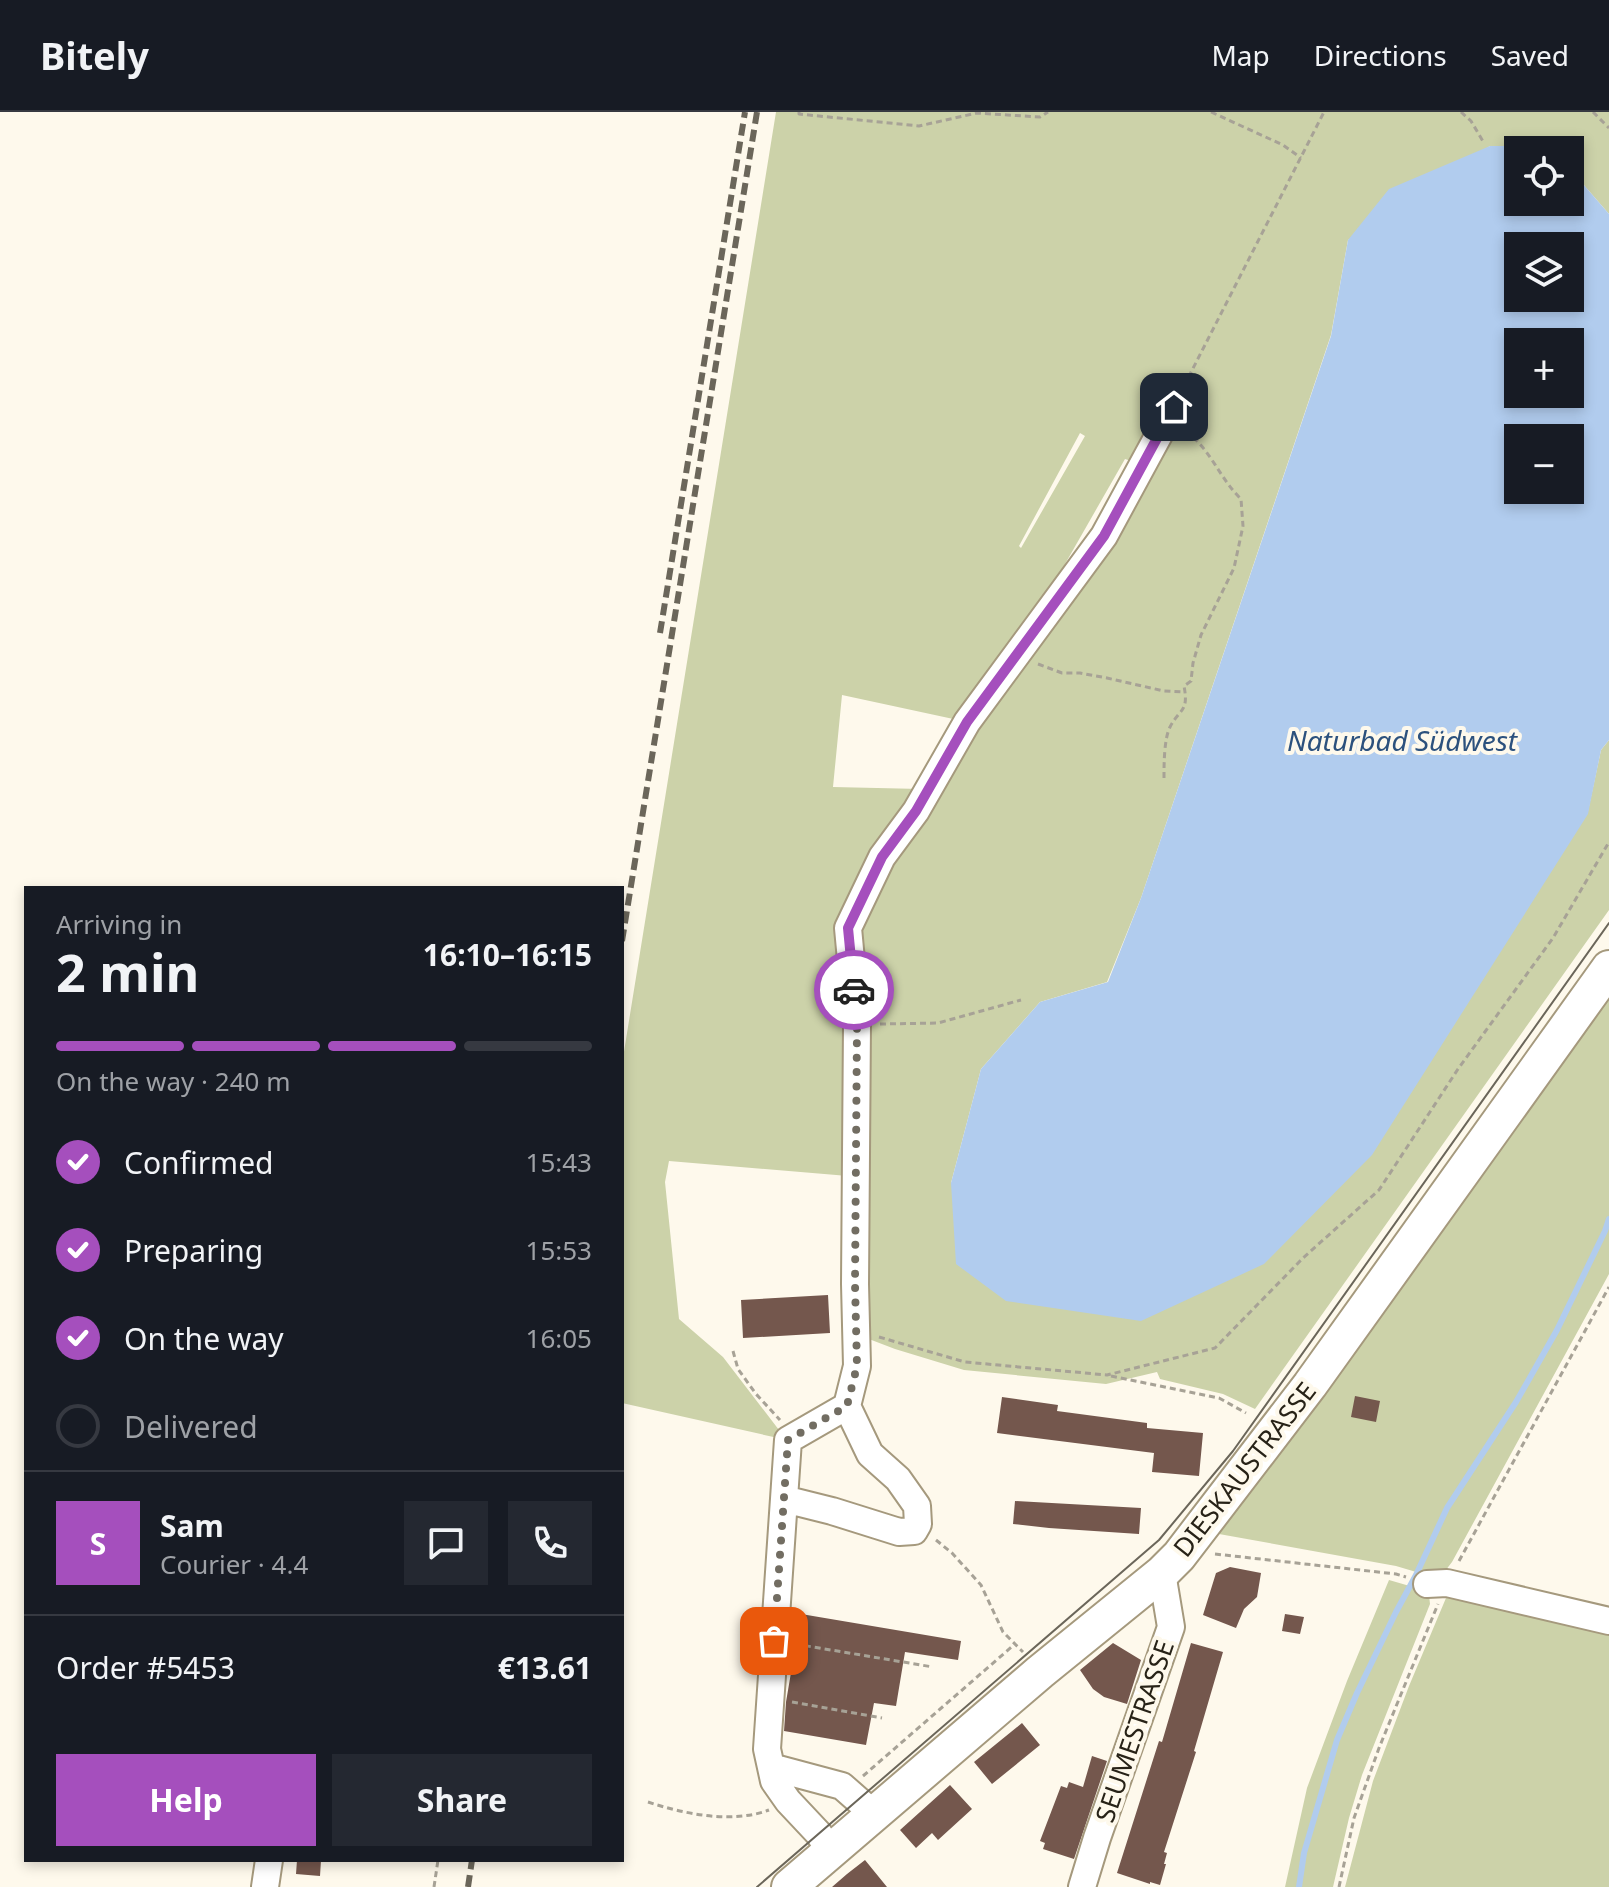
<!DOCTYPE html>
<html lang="en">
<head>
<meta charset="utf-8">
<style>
	:root { --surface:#171b24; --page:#242831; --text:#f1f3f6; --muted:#9ea1a6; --line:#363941; --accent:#a54fbd }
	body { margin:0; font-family:"Noto Sans",sans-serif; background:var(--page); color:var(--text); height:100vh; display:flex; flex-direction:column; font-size:30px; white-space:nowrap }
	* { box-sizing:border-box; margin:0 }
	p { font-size:26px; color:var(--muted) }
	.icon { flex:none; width:44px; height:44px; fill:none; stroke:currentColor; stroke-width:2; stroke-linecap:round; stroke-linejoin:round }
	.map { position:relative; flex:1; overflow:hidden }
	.panel { position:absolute; left:24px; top:774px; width:600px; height:976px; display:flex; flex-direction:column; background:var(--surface); border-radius:0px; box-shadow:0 4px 12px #0003 }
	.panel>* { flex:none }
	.tools { position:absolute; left:1504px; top:24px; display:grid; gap:16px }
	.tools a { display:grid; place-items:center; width:80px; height:80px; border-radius:0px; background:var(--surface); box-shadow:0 4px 12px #0003; font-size:40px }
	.pin { position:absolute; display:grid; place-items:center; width:68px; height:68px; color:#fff; margin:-34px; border-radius:16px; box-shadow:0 4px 12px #0006 }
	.courier { position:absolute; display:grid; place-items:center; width:80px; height:80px; margin:-40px; border:6px solid #a54fbd; border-radius:50%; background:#fff; color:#222; box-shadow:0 2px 10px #0007 }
	.overview em { font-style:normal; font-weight:700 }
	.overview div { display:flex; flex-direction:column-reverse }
	.overview { display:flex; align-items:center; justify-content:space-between; height:136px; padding:0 32px }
	h1 { font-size:52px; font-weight:700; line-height:60px }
	.bar { display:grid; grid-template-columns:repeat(4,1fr); gap:12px 8px; align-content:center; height:96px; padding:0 32px }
	.bar i { height:10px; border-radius:6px; background:var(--line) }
	.bar .active { background:var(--accent) }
	.bar p { grid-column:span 4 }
	.line { display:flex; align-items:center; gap:20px; padding:0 32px; border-top:2px solid var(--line) }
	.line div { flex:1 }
	.round { display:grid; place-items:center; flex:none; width:84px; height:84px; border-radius:0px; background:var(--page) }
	ol { padding:0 32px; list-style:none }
	li { display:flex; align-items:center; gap:24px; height:88px }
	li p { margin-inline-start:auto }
	li .icon { padding:8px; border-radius:50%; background:var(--accent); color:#fff; stroke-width:4 }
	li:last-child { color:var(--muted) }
	li i { width:44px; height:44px; border:4px solid var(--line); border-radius:50% }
	.cta { display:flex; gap:16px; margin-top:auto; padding:16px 32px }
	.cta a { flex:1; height:92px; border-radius:0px; background:var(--accent); color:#fff; font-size:32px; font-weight:700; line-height:92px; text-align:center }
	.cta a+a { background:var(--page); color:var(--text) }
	header { display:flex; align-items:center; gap:48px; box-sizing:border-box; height:112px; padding:0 40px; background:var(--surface); border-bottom:2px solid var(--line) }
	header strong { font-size:38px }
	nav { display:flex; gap:44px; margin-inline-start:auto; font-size:28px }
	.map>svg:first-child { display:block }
</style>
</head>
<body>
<header>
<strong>Bitely</strong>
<nav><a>Map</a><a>Directions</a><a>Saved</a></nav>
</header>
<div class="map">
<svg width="1609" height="1775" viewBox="0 0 1609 1775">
	<rect width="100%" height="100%" fill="#fef9ec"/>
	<path fill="#ccd2a9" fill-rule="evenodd" d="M776,0H1609V102L1570,57V38H1554L1550,34H1490L1348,128L1331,223L1141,786L1107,870L1040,890L981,957L951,1071L1588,699L1601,638L1609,628V798L1255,1297L1223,1282L1160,1267L1157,1260L1106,1272L964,1258L895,1237L848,1219V1064L669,1049L665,1070L679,1207L723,1245L779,1318L778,1326L622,1291V952ZM1080,321L1085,324L1021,436L1019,434ZM1125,347L1134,350L1067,462L1061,459ZM842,583L958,608L921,677L833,675Z
		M1609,885V1162L1452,1450L1442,1463L1433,1465L1396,1454L1219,1422Z
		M1389,1468L1420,1477L1429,1483L1430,1492L1362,1663L1349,1706L1333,1775H1285L1307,1676L1347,1569Z
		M1452,1481L1609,1520V1775H1345L1373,1669L1409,1574L1446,1486Z"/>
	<path fill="#b1ccee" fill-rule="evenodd" d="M1490,34H1550L1554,38H1518V90H1570V57L1609,102V628L1601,638L1588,702L1372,1043L1264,1152L1141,1209L1006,1189L956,1152L951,1071L981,957L1040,890L1108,870L1141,786L1331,224L1348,128L1389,77ZM1518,134H1570V186H1518ZM1518,230H1570V282H1518ZM1518,326H1570V378H1518Z"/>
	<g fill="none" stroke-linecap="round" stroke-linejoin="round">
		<path stroke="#b1ccee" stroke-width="6" d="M1299,1775L1304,1741L1337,1628L1357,1581L1396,1500L1416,1463L1447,1396L1516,1290L1557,1218L1605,1119L1609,1107"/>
	</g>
	<path fill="#74574d" d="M828,1183L830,1221L743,1226L741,1188Z
		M1355,1284L1380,1289L1376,1310L1351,1305Z
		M1002,1285L1058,1293L1057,1299L1147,1311V1316L1203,1321L1199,1364L1152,1360L1154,1341L997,1321Z
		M1015,1389L1141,1396L1139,1422L1049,1416L1013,1412Z
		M1230,1455L1261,1461L1257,1485L1244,1497L1236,1516L1203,1503L1216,1461Z
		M801,1502L961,1529L958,1548L905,1540L896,1594L874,1591L866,1633L784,1619L786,1590Z
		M1285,1502L1304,1505L1300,1522L1282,1519Z
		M1113,1531L1141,1548L1127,1592L1104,1585L1093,1577L1080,1558Z
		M1191,1531L1223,1540L1194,1639L1196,1640L1164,1740L1167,1741L1164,1752H1166L1160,1773L1150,1770V1772L1117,1761L1159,1629L1162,1630Z
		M1022,1611L1040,1633L992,1672L974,1650Z
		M1092,1644L1107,1649L1074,1747L1043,1737L1045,1731L1040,1729L1061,1674L1067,1676L1069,1670L1083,1675Z
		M950,1673L972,1697L938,1728L932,1721L916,1736L900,1718Z
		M297,1748H321L320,1764L296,1762Z
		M865,1748L887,1775H832L847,1762Z"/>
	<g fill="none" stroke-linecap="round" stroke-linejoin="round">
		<g stroke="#a5997d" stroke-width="30">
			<path id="minor" d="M784,1387L832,1399L899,1420L914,1419L918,1412L917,1394L898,1367L870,1342L847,1294
				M1427,1472L1447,1471L1609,1509
				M771,1655L842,1674L875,1703
				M831,1740L819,1722L788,1689L774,1669L767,1637L788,1328L847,1294L857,1254L855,1172L857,912L848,816L882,745L916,699L967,610L1104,424L1174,295
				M265,1775L269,1748
				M1082,1775L1097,1726L1171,1515L1162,1461"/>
		</g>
		<g stroke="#a5997d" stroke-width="38">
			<path id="major" d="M789,1775L1040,1560L1162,1461L1179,1444L1310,1273L1609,856"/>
		</g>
		<path stroke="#a7a296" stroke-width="3" stroke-dasharray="6 4" stroke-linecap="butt" d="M799,0V2L919,14L977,1L1040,5L1048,0
			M1211,0L1283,33L1301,46
			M1461,0L1471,9L1484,31
			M1593,0L1609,16
			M1184,274L1324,0
			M1038,552L1062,561H1080L1107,566L1164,579L1185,580
			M1164,666C1164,652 1164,627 1170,615C1180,596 1189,600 1184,574L1191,569L1193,551L1201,523L1234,456L1243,414L1241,387C1220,367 1211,338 1187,320
			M880,912L938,911L1021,888
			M879,1225L965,1250L1107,1263L1215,1236L1303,1146L1379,1078L1458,957L1553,826L1609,730
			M733,1239L738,1257L756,1282L780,1308
			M1111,1264L1219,1286L1246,1301
			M936,1428L952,1441L981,1473L1003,1520L1023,1540
			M1215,1442L1396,1462L1406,1465
			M1459,1449L1609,1175
			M795,1532L933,1555
			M792,1590L882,1606
			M863,1664L1015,1532
			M648,1690C684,1702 732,1712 769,1698
			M434,1775L438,1748
			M1339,1775L1354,1706L1379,1636L1438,1492"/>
		<use href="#minor" stroke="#fff" stroke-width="26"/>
		<use href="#major" stroke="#fff" stroke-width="34"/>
		<path stroke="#6b665a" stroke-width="2" d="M757,1775L1159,1428L1233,1339L1609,811"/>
		<path stroke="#6b665a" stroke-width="6" stroke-dasharray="12 6" stroke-linecap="butt" d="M660,521L745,0
			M622,829L757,0
			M468,1775L472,1748"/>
	</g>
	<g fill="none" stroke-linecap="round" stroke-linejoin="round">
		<path stroke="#726d62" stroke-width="8" stroke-dasharray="0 14.4" d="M774,1529L788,1328L847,1294L857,1254L855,1172L857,912L854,878"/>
		<path stroke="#a54fbd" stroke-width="10" d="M854,878L848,816L882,745L916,699L967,610L1104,424L1174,295"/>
	</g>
	<g text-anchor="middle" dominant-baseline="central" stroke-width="8" stroke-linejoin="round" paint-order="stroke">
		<g font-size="26" fill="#272217" stroke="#fef9ec">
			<text transform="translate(1244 1357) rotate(-52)">DIESKAUSTRASSE</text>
			<text transform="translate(1134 1619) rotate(-71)">SEUMESTRASSE</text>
		</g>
		<g font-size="28" font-style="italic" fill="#2c517d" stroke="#fef9ec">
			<text x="1402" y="628">Naturbad Südwest</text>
		</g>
	</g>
</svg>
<div class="tools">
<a><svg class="icon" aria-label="locate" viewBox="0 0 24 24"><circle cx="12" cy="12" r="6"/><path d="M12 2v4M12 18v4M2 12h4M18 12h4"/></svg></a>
<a><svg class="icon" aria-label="layers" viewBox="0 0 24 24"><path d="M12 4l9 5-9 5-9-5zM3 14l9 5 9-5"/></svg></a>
<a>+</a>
<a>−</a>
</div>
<div class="pin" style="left:774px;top:1529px;background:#ea580c"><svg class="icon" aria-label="bag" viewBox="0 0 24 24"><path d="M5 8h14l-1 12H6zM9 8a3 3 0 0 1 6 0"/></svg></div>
<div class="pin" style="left:1174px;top:295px;background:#1f2937"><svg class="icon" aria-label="home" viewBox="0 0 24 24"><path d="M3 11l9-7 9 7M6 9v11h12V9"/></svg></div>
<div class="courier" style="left:854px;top:878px"><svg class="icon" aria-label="car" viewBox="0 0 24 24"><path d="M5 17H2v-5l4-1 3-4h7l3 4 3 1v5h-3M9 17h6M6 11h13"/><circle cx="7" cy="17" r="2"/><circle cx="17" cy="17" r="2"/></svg></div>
<section class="panel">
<div class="overview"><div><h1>2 min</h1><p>Arriving in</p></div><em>16:10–16:15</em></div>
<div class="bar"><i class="active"></i><i class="active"></i><i class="active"></i><i></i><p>On the way · 240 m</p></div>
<ol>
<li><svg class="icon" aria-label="check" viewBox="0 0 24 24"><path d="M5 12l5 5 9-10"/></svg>Confirmed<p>15:43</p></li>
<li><svg class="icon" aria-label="check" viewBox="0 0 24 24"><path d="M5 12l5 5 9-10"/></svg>Preparing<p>15:53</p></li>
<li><svg class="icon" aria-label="check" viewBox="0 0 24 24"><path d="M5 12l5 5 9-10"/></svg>On the way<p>16:05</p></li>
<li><i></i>Delivered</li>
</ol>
<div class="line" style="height:144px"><b class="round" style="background:var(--accent);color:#fff">S</b><div><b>Sam</b><p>Courier · 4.4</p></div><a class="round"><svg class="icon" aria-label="chat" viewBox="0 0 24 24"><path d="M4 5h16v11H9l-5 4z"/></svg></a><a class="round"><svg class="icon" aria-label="phone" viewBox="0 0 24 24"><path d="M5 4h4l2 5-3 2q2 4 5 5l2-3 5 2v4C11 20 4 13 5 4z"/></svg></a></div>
<div class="line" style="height:104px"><div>Order #5453</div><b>€13.61</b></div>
<div class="cta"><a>Help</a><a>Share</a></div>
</section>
</div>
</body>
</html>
